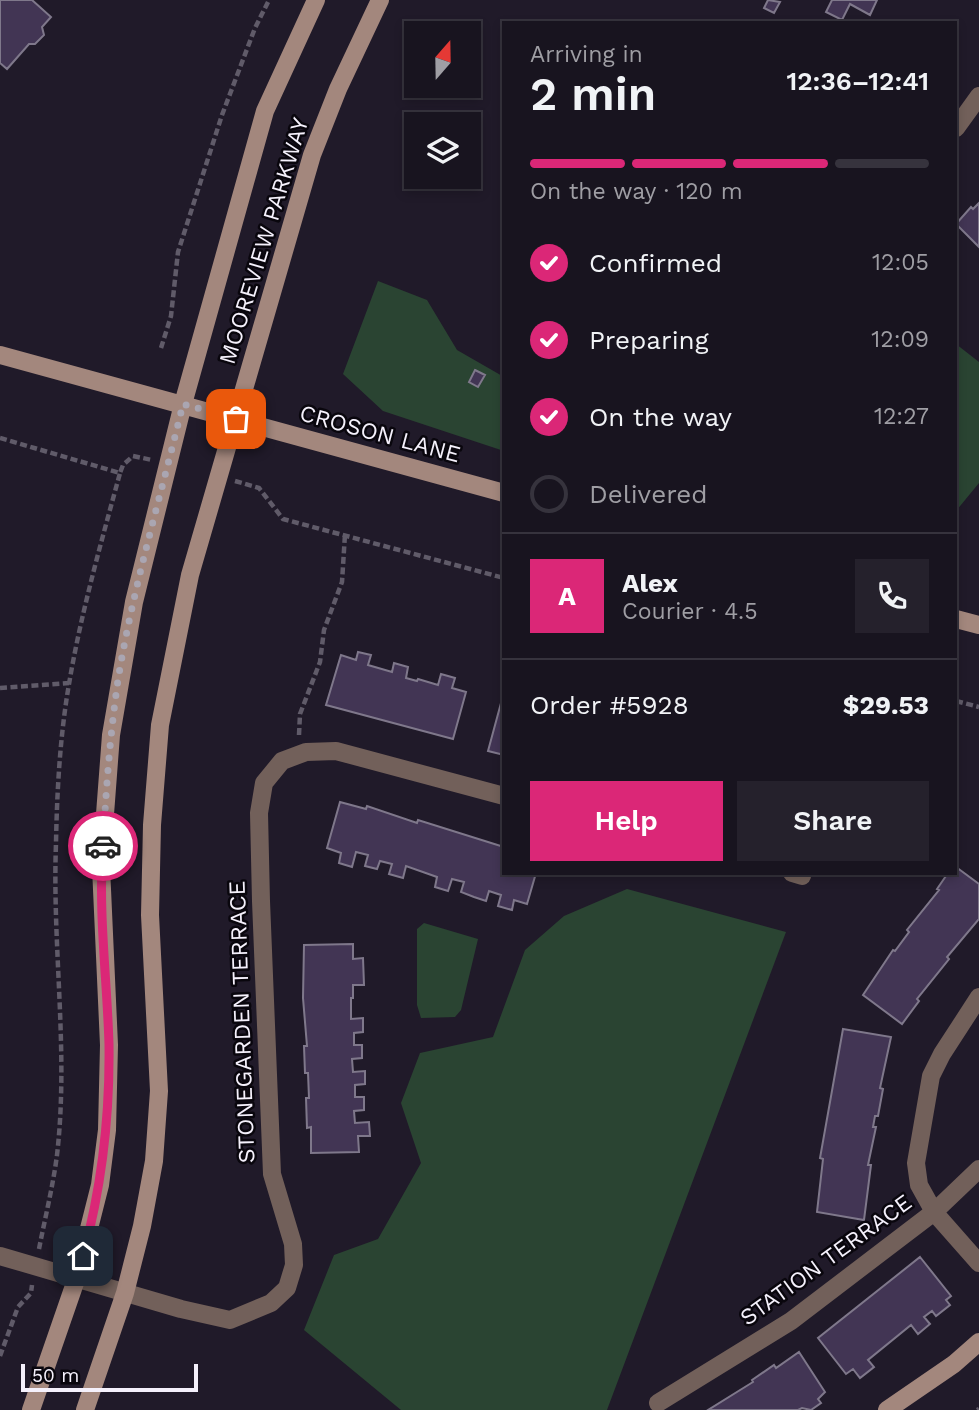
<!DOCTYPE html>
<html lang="en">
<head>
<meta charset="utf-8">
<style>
	:root { --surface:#18141f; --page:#25212c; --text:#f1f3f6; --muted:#9f9ea4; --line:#36333d; --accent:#db2777 }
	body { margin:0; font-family:"Work Sans",sans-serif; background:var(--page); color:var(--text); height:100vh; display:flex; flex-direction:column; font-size:26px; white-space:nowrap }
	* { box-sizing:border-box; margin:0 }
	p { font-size:23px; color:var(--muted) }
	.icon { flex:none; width:38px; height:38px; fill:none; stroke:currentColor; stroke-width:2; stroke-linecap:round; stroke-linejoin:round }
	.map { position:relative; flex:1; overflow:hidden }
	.side { position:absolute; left:502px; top:21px; width:455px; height:854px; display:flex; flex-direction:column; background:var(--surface); border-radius:0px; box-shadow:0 4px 10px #0003,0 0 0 2px var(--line) }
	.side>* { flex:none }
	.needle { width:46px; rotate:20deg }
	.tools { position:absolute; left:404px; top:21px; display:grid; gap:14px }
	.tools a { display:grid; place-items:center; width:77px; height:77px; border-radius:0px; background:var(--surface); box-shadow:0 4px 10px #0003,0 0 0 2px var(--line); font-size:35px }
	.scale { position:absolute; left:21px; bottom:18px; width:177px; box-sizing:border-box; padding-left:7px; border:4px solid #f5f1fc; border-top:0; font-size:19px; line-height:24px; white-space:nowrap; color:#f5f1fc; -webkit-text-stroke:5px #09060d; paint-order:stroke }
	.pin { position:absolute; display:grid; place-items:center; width:60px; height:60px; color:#fff; margin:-30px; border-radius:14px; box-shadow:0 4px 10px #0006 }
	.courier { position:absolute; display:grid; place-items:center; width:70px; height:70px; margin:-35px; border:5px solid #db2777; border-radius:50%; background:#fff; color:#222; box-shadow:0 2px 9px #0007 }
	.summary em { font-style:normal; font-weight:600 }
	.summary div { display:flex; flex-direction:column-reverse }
	.summary { display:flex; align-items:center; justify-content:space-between; height:119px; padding:0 28px }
	h1 { font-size:46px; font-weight:600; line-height:52px }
	.bar { display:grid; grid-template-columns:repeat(4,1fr); gap:10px 7px; align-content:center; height:84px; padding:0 28px }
	.bar i { height:9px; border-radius:5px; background:var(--line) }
	.bar .on { background:var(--accent) }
	.bar p { grid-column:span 4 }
	.line { display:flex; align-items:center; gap:18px; padding:0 28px; border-top:2px solid var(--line) }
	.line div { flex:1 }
	.round { display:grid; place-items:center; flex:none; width:74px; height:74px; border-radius:0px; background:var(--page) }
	ol { padding:0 28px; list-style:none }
	li { display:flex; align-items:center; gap:21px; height:77px }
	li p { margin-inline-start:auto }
	li .icon { padding:7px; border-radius:50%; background:var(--accent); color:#fff; stroke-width:4 }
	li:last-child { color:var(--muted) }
	li i { width:38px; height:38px; border:4px solid var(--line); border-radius:50% }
	.primary-button { display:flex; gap:14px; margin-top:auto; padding:14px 28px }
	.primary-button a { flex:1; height:80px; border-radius:0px; background:var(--accent); color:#fff; font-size:28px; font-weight:600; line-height:80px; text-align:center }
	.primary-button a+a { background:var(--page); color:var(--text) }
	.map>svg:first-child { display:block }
</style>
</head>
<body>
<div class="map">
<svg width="979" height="1410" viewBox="0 0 979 1410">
	<rect width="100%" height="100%" fill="#201a29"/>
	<path fill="#2a4432" d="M378,281L427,300L457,350L504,377V451L383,411L343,374Z
		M956,344L979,362V483L956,511Z
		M627,889L786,932L607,1410H401L304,1330L334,1255L378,1239L421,1163L401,1103L420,1053L493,1037L525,950L564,916Z
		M424,923L478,939L461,1010L455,1017L421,1018L417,1005V929Z"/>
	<path fill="#423554" stroke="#7f788b" stroke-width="2" d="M0,0H32L51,17L42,27L44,35L35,44H29L7,69L0,63Z
		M768,0L780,2L774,13L764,8Z
		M832,0H877L870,15L850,4L842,20L826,12Z
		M979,203V247L956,224L971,207L973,209Z
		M475,370L485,375L478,387L469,382Z
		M358,652L371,655L368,665L392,672L394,663L408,667L406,678L417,681L418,679L438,685L441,674L455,678L452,688L466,692L453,739L326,705L341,655L356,660Z
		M501,703L504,704V755L488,751Z
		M340,802L366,809L367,806L417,823L418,820L504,847V873H536L527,904L514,900L512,910L498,906L501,895L489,891L486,901L474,897L461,892L464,882L452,879L448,891L435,887L437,877L406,866L403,878L389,874L392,864L380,861L377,869L365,866L368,855L356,852L352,867L339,863L341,853L327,848Z
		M956,867L979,884V919L947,957L949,959L917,999L919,1001L902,1024L863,995L893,950L895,951L909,932L907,930L939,890L937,889L948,873H956Z
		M353,944V959L363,958L364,985H353V998H351V1019L363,1018V1032L354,1033V1045H362V1058L352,1059L353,1072L365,1071V1084L355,1085V1097H364V1110L354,1111L355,1123L369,1122L370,1136H358L359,1152L311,1153V1127L307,1128L306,1098H309L308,1073H305L304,1046H307L303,998L304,945Z
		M843,1029L891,1037L880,1088L883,1089L878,1116H875L873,1127H876L868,1165H871L864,1220L817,1212L823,1159L820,1158Z
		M920,1257L951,1296L946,1300L950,1305L936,1316L932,1311L924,1317L930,1324L918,1334L911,1325L868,1360L874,1367L860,1378L853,1369L846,1374L818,1338Z
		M799,1352L825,1392L818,1399L821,1403L811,1410L802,1408L798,1410H708L753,1382L752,1380L774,1365L776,1368Z"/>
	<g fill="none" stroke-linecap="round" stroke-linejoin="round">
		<path stroke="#605b69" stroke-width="4.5" stroke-dasharray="7 3.5" stroke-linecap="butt" d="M161,348L171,316L178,252L222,115L255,28L269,0
			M0,438L120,473L123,465L133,456L152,460
			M235,481L259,488L283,519L504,578
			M0,688L69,683
			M956,701L979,707
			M299,735L300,714L320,662L324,630L342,582L345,534
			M39,1249C45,1218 53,1186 57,1155C69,1052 52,947 56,843C57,790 60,736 69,684C81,613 101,543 120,473
			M0,1356L18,1307L31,1293L32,1285
			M977,1410L979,1409"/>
		<path stroke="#72605a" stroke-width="18" d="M956,128L979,96
			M792,873L802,876
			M979,997L942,1054L931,1076L916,1163L919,1185L934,1212L979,1263
			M0,1256L181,1309L230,1320L271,1303L287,1288L294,1265L293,1244L272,1174L261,901L259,813L264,783L282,761L306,752L336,751L504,796
			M658,1403L791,1321L934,1212L979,1169"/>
		<path stroke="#a3877d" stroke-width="18" d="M0,355L504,493
			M956,619L979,625
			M31,1410L76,1280L100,1185L107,1130L109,1045L101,867L111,735L134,602L183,404L265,111L316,0
			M85,1410L125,1293L142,1226L154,1161L159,1091L150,915L152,825L160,725L190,575L312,155L338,89L380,0
			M887,1410L954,1364L979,1342"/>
	</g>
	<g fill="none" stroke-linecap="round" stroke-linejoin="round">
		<path stroke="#aaa6b2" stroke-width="7" stroke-dasharray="0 12.6" d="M103,846C106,790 110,735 118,680C133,587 161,496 183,404L236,419"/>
		<path stroke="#db2777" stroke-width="9" d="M83,1256C102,1186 110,1117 109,1044C107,978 98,912 103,846"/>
	</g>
	<g text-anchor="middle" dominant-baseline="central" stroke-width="5" stroke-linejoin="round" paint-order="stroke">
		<g font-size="23" fill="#f5f1fc" stroke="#09060d">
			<text transform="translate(264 241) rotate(-73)">MOOREVIEW PARKWAY</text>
			<text transform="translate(380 434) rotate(15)">CROSON LANE</text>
			<text transform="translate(242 1022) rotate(-92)">STONEGARDEN TERRACE</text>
			<text transform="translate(826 1260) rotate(-36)">STATION TERRACE</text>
		</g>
	</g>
</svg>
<div class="tools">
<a><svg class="needle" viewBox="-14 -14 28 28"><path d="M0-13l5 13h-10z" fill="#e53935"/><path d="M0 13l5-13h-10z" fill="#9f9ea4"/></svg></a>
<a><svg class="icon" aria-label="layers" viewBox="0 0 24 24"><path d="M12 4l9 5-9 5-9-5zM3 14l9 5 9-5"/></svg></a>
</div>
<div class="scale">50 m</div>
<div class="pin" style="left:236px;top:419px;background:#ea580c"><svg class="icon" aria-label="bag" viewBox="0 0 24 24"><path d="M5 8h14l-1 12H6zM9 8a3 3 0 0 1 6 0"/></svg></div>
<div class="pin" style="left:83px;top:1256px;background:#1f2937"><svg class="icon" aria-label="home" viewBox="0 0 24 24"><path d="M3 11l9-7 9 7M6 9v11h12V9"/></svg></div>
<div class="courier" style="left:103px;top:846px"><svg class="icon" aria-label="car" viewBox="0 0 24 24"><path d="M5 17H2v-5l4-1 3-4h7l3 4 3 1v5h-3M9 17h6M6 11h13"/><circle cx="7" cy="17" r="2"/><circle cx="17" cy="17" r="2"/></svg></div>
<section class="side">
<div class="summary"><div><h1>2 min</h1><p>Arriving in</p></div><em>12:36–12:41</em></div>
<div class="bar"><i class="on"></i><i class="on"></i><i class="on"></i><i></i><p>On the way · 120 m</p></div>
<ol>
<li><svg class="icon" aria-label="check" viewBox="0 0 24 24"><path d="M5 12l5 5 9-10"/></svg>Confirmed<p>12:05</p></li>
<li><svg class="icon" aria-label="check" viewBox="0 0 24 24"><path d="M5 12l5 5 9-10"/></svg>Preparing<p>12:09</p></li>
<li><svg class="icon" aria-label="check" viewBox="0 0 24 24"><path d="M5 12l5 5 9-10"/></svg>On the way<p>12:27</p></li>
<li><i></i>Delivered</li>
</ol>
<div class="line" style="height:126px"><b class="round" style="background:var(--accent);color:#fff">A</b><div><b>Alex</b><p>Courier · 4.5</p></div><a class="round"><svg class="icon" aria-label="phone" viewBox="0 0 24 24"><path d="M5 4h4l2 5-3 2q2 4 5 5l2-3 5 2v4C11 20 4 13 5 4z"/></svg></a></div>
<div class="line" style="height:91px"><div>Order #5928</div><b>$29.53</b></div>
<div class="primary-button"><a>Help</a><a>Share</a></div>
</section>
</div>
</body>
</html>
